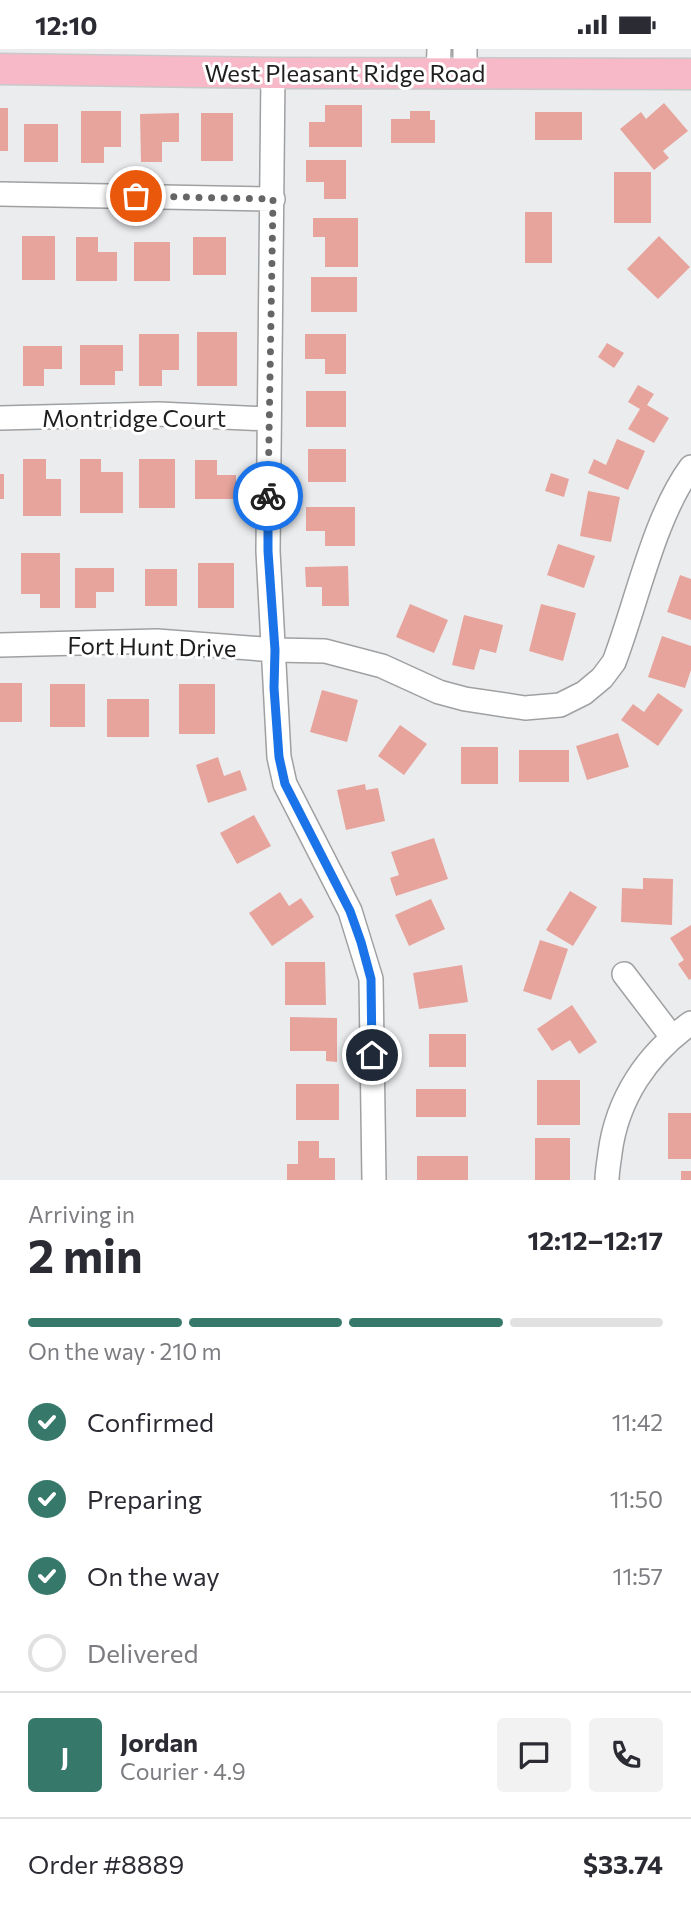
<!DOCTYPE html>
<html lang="en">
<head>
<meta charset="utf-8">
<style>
	:root { --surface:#fff; --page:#f2f2f3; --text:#2b2b33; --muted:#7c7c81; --line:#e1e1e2; --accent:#36796b }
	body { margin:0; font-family:Commissioner,sans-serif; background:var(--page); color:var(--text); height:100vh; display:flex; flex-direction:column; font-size:26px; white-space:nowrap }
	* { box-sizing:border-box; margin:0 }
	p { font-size:23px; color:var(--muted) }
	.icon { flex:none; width:38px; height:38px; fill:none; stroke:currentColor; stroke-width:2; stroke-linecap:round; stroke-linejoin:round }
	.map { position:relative; height:1131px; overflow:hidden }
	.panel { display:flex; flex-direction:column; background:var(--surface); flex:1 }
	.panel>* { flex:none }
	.pin { position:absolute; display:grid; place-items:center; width:60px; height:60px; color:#fff; margin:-30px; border:4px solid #fff; border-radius:50%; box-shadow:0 2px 7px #0007 }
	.courier { position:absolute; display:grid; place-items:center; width:70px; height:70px; margin:-35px; border:5px solid #1a73e8; border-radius:50%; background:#fff; color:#222; box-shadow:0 2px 9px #0007 }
	.overview em { font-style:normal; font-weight:700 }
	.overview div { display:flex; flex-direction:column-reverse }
	.overview { display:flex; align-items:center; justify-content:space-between; height:119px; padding:0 28px }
	h1 { font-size:46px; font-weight:700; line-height:52px }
	.bar { display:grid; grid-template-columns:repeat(4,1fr); gap:10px 7px; align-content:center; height:84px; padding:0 28px }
	.bar i { height:9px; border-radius:5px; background:var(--line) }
	.bar .active { background:var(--accent) }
	.bar p { grid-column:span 4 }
	.line { display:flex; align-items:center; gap:18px; padding:0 28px; border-top:2px solid var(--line) }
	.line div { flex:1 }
	.round { display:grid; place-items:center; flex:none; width:74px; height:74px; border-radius:7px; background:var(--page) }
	ol { padding:0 28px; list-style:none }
	li { display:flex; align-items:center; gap:21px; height:77px }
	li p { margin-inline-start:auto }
	li .icon { padding:7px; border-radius:50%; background:var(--accent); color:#fff; stroke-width:4 }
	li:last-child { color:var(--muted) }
	li i { width:38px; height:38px; border:4px solid var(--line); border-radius:50% }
	.status { display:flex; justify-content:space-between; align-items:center; height:49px; padding:0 35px; background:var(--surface); direction:ltr }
	.status svg { height:19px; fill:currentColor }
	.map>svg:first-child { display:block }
</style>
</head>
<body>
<div class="status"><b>12:10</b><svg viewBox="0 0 49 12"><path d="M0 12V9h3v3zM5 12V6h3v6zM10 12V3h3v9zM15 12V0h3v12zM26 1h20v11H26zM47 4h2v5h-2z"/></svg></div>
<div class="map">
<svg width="691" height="1131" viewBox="0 0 691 1131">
	<rect width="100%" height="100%" fill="#ebecee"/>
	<path fill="#e7a49c" d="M664,54L688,82L663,102L669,109L654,121L620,80L641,63L646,70Z
		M325,56H362V98H309V73H325Z
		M0,59H8V102H0Z
		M81,62H121V98H104V114H81Z
		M410,62H430V71H435V94H391V70H410Z
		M535,63H582V91H535Z
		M179,64V93H162V113H141L140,65Z
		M201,64H233V112H201Z
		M24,75H58V113H24Z
		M306,111H346V150H324V133H306Z
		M614,123H651V174H614Z
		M525,163H552V214H525Z
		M313,169H358V218H325V188H313Z
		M22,187H55V231H22Z
		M659,187L690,218L658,250L627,220Z
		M76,188H98V203H117V232H76Z
		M193,188H226V226H193Z
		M134,193H170V232H134Z
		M311,228H357V263H311Z
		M197,283H237V337H197Z
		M139,285H179V321H162V337H139Z
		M305,285H346V325H325V310H305Z
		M607,294L624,304L614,319L598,308Z
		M80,296H123V322H115V336H80Z
		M23,297H62V320H44V337H23Z
		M638,336L654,345L647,356L669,369L654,394L628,380L640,360L628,353Z
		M306,342H346V378H306Z
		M617,390L645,402L628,441L588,424L594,410L606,416Z
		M308,400H346V433H308Z
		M23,410H46V430H61V467H23Z
		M80,410H101V423H123V464H80Z
		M139,410H175V459H139Z
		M195,411H217V426H236V450H195Z
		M551,424L569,430L564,448L545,442Z
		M0,425H4V450H0Z
		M588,442L620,448L611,493L580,487Z
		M306,458H355V497H325V482H306Z
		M558,495L595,507L584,539L547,526Z
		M21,504H60V559H40V545H21Z
		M198,514H234V559H198Z
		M348,517L349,557H322V538H306L305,518Z
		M75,519H114V543H96V559H75Z
		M145,520H177V557H145Z
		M680,526L691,530V571L667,563Z
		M410,555L448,571L434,604L396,588Z
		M541,555L576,564L563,612L529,602Z
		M464,566L503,576L496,604L480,600L474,621L452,616Z
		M662,587L691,597V621L685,639L648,628Z
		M0,634H22V673H0Z
		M50,635H85V678H50Z
		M179,635H215V685H179Z
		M322,641L358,651L347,693L310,683Z
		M658,644L683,661L658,697L621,671L633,655L644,663Z
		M107,650H149V688H107Z
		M400,676L427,695L404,726L378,707Z
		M618,684L629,718L587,731L576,697Z
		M461,698H498V735H461Z
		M519,701H569V733H519Z
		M218,708L224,727L240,721L247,741L208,754L196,716Z
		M365,735L366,741L378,739L385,772L346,781L337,741Z
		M254,766L271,797L237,815L220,784Z
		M434,789L448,830L396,847L390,829L399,826L391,803Z
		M643,829L673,830L672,876L621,873L622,839L643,840Z
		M570,842L597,858L573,897L546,881Z
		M280,843L289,857L301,849L314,868L272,897L249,864Z
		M431,850L445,880L409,897L395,866Z
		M691,876V930L689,931L678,915L684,911L670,889Z
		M540,891L568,900L551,951L523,942Z
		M285,913H325L326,956H285Z
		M462,916L468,953L419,960L413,924Z
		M572,956L597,993L579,1005L570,991L552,1002L537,980Z
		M290,968L337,969V1013L326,1012V1002H290Z
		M429,985H466V1018H429Z
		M537,1031H580V1076H537Z
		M296,1035H339V1071H296Z
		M416,1040H466V1068H416Z
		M668,1064H691V1110H668Z
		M535,1089H570V1131H535Z
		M298,1092H319V1109H335V1131H287V1115H298Z
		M417,1107H468V1131H417Z
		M681,1122H691V1131H681Z"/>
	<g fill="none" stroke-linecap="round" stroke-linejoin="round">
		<g stroke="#9fa0a2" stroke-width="26">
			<path id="minor" d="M465,0V24
				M273,24L268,502L279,708L285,735L350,862L371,930L374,1131
				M438,24L439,0
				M0,145L273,150
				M0,369L159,365L269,370
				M0,596L157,592L275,601L325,602L382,617L439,643L465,650L525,659L560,656L584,644L602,629L614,613C637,553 654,468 691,418
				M624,925L672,988
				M607,1131C607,1122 609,1113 610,1104C617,1050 647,1005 691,974"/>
		</g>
		<g stroke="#c9c9c9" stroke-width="33">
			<path id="major" d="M0,20L273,24L691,25"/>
		</g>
		<use href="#minor" stroke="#fff" stroke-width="23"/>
		<use href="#major" stroke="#f7b8c8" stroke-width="30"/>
	</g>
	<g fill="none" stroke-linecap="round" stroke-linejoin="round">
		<path stroke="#666667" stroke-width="7" stroke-dasharray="0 12.6" d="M136,147L273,150L268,447"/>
		<path stroke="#1a73e8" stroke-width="9" d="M268,447V502L275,601L274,639L279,708L285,735L350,862L361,893L371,930L372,1006"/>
	</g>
	<g text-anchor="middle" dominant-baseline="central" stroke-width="6" stroke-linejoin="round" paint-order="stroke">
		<g font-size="24" fill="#1e1e1f" stroke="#fff">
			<text x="345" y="23">West Pleasant Ridge Road</text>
			<text x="134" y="368">Montridge Court</text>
			<text transform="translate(152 597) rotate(1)">Fort Hunt Drive</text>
		</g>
	</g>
</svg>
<div class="pin" style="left:136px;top:147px;background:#ea580c"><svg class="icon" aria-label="bag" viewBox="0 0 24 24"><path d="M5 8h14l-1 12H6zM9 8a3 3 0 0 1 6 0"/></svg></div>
<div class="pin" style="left:372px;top:1006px;background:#1f2937"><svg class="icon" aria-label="home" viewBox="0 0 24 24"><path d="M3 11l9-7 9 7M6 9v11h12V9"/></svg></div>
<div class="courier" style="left:268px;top:447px"><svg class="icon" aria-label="bike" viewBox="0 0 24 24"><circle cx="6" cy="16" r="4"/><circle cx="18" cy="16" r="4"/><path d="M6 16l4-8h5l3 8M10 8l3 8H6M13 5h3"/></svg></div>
</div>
<section class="panel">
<div class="overview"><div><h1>2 min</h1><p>Arriving in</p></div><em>12:12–12:17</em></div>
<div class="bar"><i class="active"></i><i class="active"></i><i class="active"></i><i></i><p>On the way · 210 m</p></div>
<ol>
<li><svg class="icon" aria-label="check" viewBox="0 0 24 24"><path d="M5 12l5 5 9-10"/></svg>Confirmed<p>11:42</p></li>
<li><svg class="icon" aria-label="check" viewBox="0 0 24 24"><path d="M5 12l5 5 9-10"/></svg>Preparing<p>11:50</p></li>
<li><svg class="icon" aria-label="check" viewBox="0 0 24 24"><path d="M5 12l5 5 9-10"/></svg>On the way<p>11:57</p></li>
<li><i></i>Delivered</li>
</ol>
<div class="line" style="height:126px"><b class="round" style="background:var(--accent);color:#fff">J</b><div><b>Jordan</b><p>Courier · 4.9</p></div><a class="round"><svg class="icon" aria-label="chat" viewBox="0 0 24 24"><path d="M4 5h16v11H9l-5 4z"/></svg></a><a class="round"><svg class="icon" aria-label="phone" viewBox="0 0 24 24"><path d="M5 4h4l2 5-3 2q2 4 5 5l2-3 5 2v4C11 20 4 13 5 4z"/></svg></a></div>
<div class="line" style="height:91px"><div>Order #8889</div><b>$33.74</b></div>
</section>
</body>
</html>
